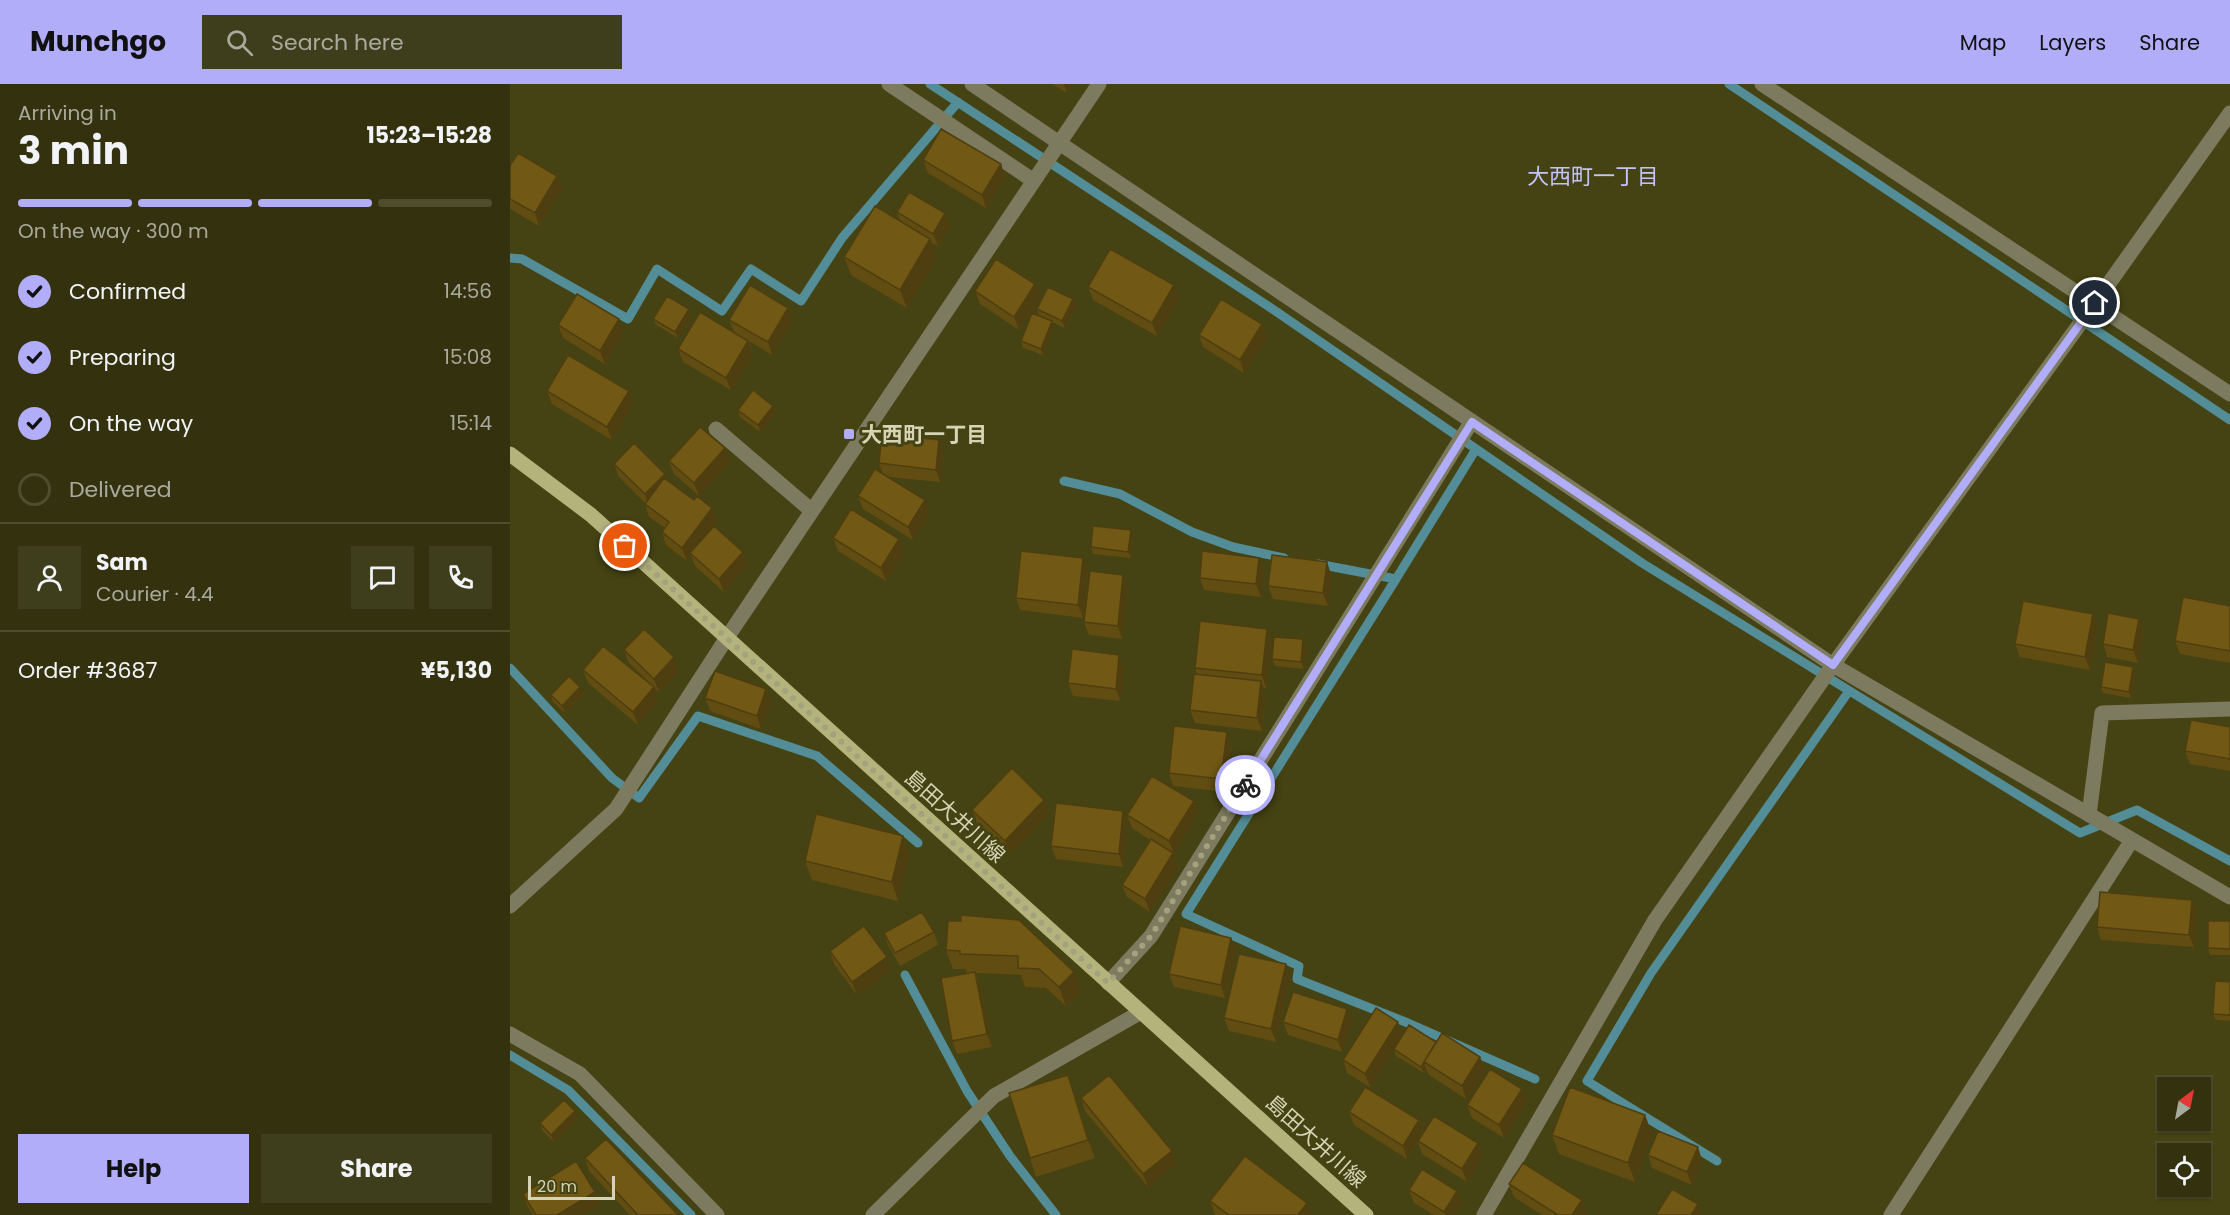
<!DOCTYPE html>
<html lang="en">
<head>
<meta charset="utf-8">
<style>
	:root { --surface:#34320e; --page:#3f3e1c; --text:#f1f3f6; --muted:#a9aa9e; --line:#4e4d2e; --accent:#b2adf9 }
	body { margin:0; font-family:Poppins,"Noto Sans JP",sans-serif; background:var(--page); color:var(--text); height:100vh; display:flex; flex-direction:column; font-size:22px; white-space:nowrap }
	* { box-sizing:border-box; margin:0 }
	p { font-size:20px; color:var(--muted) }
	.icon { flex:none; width:33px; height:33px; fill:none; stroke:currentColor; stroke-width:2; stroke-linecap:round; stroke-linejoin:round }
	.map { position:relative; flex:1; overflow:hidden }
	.panel { display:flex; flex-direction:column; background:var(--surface); width:510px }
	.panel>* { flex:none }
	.needle { width:39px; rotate:32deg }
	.tools { position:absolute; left:1647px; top:993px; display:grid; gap:12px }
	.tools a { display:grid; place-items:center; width:54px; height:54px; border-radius:0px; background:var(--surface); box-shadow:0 2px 4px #0004,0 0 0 2px var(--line); font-size:30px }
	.scale { position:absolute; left:18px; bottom:15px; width:87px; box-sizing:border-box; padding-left:6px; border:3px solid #d5d5b5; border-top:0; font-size:16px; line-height:21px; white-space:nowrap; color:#d5d5b5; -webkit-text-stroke:4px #454313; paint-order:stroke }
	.pin { position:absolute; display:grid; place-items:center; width:51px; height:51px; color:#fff; margin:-26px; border:3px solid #fff; border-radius:50%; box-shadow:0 2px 6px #0007 }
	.courier { position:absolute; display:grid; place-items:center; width:60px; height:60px; margin:-30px; border:4px solid #b2adf9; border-radius:50%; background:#fff; color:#222; box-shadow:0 2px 8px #0007 }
	.overview em { font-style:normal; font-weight:700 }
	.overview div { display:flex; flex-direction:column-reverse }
	.overview { display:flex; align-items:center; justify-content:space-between; height:102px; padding:0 18px }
	h1 { font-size:39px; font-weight:700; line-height:45px }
	.bar { display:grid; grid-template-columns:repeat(4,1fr); gap:9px 6px; align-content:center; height:72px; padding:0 18px }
	.bar i { height:8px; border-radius:4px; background:var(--line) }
	.bar .current { background:var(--accent) }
	.bar p { grid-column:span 4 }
	.line { display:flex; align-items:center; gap:15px; padding:0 18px; border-top:2px solid var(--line) }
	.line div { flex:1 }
	.round { display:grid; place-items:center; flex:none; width:63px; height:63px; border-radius:0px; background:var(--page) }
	ol { padding:0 18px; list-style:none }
	li { display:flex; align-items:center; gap:18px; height:66px }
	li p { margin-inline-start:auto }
	li .icon { padding:6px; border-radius:50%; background:var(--accent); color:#111; stroke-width:4 }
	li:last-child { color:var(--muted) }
	li i { width:33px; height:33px; border:3px solid var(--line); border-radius:50% }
	.action { display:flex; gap:12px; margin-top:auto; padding:12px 18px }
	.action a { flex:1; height:69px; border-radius:0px; background:var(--accent); color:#111; font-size:24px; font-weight:700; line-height:69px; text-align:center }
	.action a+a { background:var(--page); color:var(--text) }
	header { display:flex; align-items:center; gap:36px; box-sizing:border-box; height:84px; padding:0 30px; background:var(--accent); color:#111 }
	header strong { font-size:28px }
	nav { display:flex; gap:33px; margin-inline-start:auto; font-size:21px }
	.search { width:420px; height:54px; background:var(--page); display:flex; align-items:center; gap:15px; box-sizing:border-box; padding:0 21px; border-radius:0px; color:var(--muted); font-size:22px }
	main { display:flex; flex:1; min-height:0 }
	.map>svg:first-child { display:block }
</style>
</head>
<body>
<header>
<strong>Munchgo</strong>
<div class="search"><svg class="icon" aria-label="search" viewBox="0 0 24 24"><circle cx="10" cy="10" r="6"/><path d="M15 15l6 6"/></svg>Search here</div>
<nav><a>Map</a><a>Layers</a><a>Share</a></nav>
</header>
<main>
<section class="panel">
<div class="overview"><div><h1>3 min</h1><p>Arriving in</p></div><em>15:23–15:28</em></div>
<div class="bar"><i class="current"></i><i class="current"></i><i class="current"></i><i></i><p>On the way · 300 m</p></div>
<ol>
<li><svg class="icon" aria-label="check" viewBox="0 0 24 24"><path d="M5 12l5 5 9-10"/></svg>Confirmed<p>14:56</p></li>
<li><svg class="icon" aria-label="check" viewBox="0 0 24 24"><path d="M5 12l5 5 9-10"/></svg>Preparing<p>15:08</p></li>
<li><svg class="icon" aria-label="check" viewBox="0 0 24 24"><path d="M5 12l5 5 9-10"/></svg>On the way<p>15:14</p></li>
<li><i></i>Delivered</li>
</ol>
<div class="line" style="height:108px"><a class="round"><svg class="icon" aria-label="person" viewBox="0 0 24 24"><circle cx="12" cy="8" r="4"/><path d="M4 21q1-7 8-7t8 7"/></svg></a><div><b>Sam</b><p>Courier · 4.4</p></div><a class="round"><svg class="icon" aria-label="chat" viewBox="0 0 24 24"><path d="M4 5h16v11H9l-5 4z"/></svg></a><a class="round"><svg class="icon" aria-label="phone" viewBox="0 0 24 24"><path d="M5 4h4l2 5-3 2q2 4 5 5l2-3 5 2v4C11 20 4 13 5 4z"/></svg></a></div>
<div class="line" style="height:78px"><div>Order #3687</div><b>¥5,130</b></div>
<div class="action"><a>Help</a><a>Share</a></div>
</section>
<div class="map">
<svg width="1720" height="1131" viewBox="0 0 1720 1131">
	<rect width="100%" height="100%" fill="#454313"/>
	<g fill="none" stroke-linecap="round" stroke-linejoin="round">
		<path stroke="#538d97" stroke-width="9" d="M420,0L764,226L1132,479L1570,749L1627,726L1720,777
			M1219,0L1720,336
			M0,174L12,175L118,235L147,185L212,227L241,185L291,217L332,154L448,18
			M554,397L610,410L682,448L723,463L774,474
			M808,480L886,495L966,365
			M886,495L676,830L789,882L787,895L898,939L1025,995
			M0,584L102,694L129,714L188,632L307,672L408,759
			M395,891L457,1007L500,1072L546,1131
			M0,971L58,1006L181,1131
			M1207,1077L1077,997L1141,889L1339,607"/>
		<path stroke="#7c7b60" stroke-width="15" d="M379,0L524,97
			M462,0L1323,581L1720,813
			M1252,0L1720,310
			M206,345L302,427
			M1579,731L1592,629L1720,625
			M0,822L106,725L216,555L589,0
			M598,899L641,852L962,337
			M0,950L70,990L207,1131
			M363,1131L484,1012L631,928
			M974,1131L1145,836L1323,581L1585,219L1720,29
			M1381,1131L1622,756"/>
		<path stroke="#b5b37c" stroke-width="15" d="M0,370L81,431L856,1131"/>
	</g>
	<path fill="#614c12" d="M542,0H563L557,9Z
		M413,76L491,80L495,93L476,124L418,89Z
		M0,82L47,92L52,105L29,142L0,125Z
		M387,128L440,142L428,162L421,159L427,174L397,224L341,191L334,173L390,137Z
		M578,203L669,214L647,252L583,216Z
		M465,207L530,213L509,246L470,220Z
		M566,222L555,244L542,238L544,244L533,271L513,264L511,257L537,235L529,232L527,225Z
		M278,224L283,237L262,271L239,257L243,270L221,306L173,278L168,265L224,248L219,236Z
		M181,232L168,254L146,241L143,235Z
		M752,240L757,253L734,289L693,263L689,251Z
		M48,241L113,248L95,280L53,254Z
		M37,307H119L123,320L102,356L42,320Z
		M263,322L266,329L250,348L230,333L228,326Z
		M429,356L433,369L430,398L378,393L420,429L403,456L353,425L348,412L373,390L369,379Z
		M215,364L220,377L189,412L164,390L159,377Z
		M104,380L155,390L158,397L207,437L195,453L233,468L237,481L214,508L185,482L181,471L177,477L156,461L152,448L155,444L139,433L135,420V419L109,393Z
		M623,453L621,474L583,470L581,463Z
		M323,454L394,468L376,497L328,467Z
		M573,474L578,487L573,534L510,526L506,514Z
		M749,474L754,487L751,513L694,506L690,494Z
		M817,478L821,491L818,522L763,515L758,502Z
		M613,491L618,504L612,555L579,551L574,538Z
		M1720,522V579L1670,570L1665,557Z
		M1583,530L1588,543L1580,586L1510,573L1505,560Z
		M1629,535L1634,548L1628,579L1597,573L1593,560Z
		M757,545L761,558L756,604H753L756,610L752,647L685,639L680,626L687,590L685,584Z
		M796,562L794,585L765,582L762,575Z
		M114,566L164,573L169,586L149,608L119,579Z
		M1623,583L1626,590L1621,614L1593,609L1591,603Z
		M614,584L610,617L563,612L558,599Z
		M73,586L144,603L148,616L128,641L78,599Z
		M73,610L55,629L43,618L41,611Z
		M195,614L261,618L251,645L200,627Z
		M1720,643V687L1680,680L1675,667Z
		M721,661L716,708L663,702L659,689Z
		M534,716L539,729L500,770L467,739L462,726Z
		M684,717L688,730L664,770H663L668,782L640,828L617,813L612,801L640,756L622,744L617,731Z
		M613,727L618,740L613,783L546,775L541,762Z
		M393,752L399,771L388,817L302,796L295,777Z
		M1682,816L1687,829L1684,863L1591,856L1587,843Z
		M451,837L571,907L556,922L536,904L515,903L511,891L466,889L470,901L482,963L447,970L442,957L461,889H457L456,885H443L436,866Z
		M1720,837V871H1700L1698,864Z
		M424,848L428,861L390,882L378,861L374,849Z
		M721,854L726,867L715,914L664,903L659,890Z
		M320,867L381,886L347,911L324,880Z
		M780,893L766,958L719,947L714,934Z
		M1720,898V937L1706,936L1703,930Z
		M837,925L842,938L832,968L778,951L773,938Z
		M893,951L860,1003L837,989L833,976Z
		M926,958L970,973L975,986L956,1015L919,991L916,985L914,989L886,972L884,965Z
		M558,991L585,1074L526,1093L520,1074Z
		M1012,1005L1017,1018L994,1054L962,1034L957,1021Z
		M571,1014L662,1067L666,1080L638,1103L575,1027Z
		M839,1028L909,1036L913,1049L968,1059L973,1072L957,1098L912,1070L908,1058L897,1075L844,1041Z
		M1135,1031L1142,1050L1125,1098L1049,1070L1042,1051Z
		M68,1034L44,1058L32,1046L30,1039Z
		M1138,1071L1192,1076L1182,1101L1142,1084Z
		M75,1074L168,1131H120L79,1087Z
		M999,1100L1076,1128L1075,1131H1032L1004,1113Z
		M899,1106L947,1107L952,1120L945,1131H924L904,1119Z
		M85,1108L90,1121L73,1131H23L18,1123L13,1110Z
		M700,1117L801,1131H705Z"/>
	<path fill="#4f3e0f" d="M554,0H563L557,9Z
		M491,80L495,93L476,124L472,111Z
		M47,92L52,105L29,142L25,129Z
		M435,129L440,142L428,162L423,150Z
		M420,155L427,174L397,224L390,206Z
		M525,200L530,213L509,246L504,233Z
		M664,201L669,214L647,252L642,239Z
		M563,215L566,222L555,244L552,237Z
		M278,224L283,237L262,271L258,258Z
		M179,225L181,232L168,254L165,248Z
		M109,235L113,248L95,280L90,267Z
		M542,237L544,244L533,271L531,265Z
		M752,240L757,253L734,289L730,276Z
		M238,257L243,270L221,306L216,294Z
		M119,307L123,320L102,356L97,343Z
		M263,322L266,329L250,348L248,341Z
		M429,356L433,369L430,398L426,386Z
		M215,364L220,377L189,412L184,399Z
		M155,390L160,402L140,423L135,410Z
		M415,416L420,429L403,456L398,443Z
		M202,424L207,437L182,470L180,469L181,471L177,477L172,464Z
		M621,446L623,453L621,474L618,468Z
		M389,455L394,468L376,497L371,484Z
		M233,468L237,481L214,508L209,495Z
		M573,474L578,487L573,534L568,521Z
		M749,474L754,487L751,513L746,500Z
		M817,478L821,491L818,522L813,509Z
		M613,491L618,504L612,555L608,542Z
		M1583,530L1588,543L1580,586L1575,573Z
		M1629,535L1634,548L1628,579L1623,566Z
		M757,545L761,558L756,604L752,591Z
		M793,555L796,562L794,585L791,578Z
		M609,571L614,584L610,617L606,605Z
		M164,573L169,586L149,608L144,595Z
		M1623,583L1626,590L1621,614L1619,608Z
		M751,597L756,610L752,647L747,634Z
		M70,603L73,610L55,629L52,622Z
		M144,603L148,616L128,641L123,628Z
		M256,605L261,618L251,645L247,632Z
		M717,648L721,661L716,708L711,695Z
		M534,716L539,729L500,770L495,757Z
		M684,717L688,730L664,770L659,757Z
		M613,727L618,740L613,783L609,770Z
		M393,752L399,771L388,817L382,798Z
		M663,769L668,782L640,828L635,815Z
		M1682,816L1687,829L1684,863L1679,851Z
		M721,854L726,867L715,914L711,901Z
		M377,873L381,886L347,911L342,898Z
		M776,880L780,893L766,958L761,945Z
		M465,888L470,901L482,963L477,950Z
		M564,888L571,907L556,922L549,903Z
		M837,925L842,938L832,968L828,956Z
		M888,938L893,951L860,1003L855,990Z
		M970,973L975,986L956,1015L952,1002Z
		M914,978L916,985L914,989L911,983Z
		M558,991L564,1010L585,1074L578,1056Z
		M1012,1005L1017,1018L994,1054L989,1041Z
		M65,1027L68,1034L44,1058L41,1051Z
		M1135,1031L1142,1050L1125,1098L1118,1079Z
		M909,1036L913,1049L897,1075L893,1062Z
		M968,1059L973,1072L957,1098L952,1085Z
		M1188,1063L1192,1076L1182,1101L1177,1088Z
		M662,1067L666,1080L638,1103L633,1090Z
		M947,1107L952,1120L945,1131H935L934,1128Z
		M85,1108L90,1121L73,1131H47Z
		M1072,1116L1076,1128L1075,1131H1062Z
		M797,1119L801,1131H788Z
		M1188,1120L1191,1131H1181Z"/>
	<path fill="#715815" stroke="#4f3e0f" stroke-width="1.5" d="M431,45L491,80L472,111L413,76Z
		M8,69L47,92L25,129L0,115V82Z
		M399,108L435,129L423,150L387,128Z
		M365,122L420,155L390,206L334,173Z
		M600,165L664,201L642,239L578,203Z
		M486,175L525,200L504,233L465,207Z
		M240,201L278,224L258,258L219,236Z
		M538,203L563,215L552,237L527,225Z
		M67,210L109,235L90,267L48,241Z
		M157,212L179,225L165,248L143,235Z
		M711,215L752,240L730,276L689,251Z
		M190,228L238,257L216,294L168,265Z
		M522,229L542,237L531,265L511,257Z
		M58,271L119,307L97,343L37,307Z
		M243,306L263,322L248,341L228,326Z
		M190,343L215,364L184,399L159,377Z
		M372,349L429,356L426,386L369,379Z
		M124,359L155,390L135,410L104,380Z
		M365,385L415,416L398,443L348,412Z
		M154,394L184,416L187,412L202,424L172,464L152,448L159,438L135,420Z
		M341,425L389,455L371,484L323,454Z
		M204,442L233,468L209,495L180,469Z
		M583,442L621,446L618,468L581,463Z
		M511,467L573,474L568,521L506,514Z
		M692,467L749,474L746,500L690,494Z
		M762,471L817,478L813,509L758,502Z
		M580,487L613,491L608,542L574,538Z
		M1673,513L1720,522V567L1665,557Z
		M1513,517L1583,530L1575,573L1505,560Z
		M1598,529L1629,535L1623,566L1593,560Z
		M690,537L757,545L752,591L685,584Z
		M134,545L164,573L144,595L114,566Z
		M764,553L793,555L791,578L762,575Z
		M93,562L144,603L123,628L73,586Z
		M562,565L609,571L606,605L558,599Z
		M1595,578L1623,583L1619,608L1591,603Z
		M205,587L256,605L247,632L195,614Z
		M684,590L751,597L747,634L680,626Z
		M59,592L70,603L52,622L41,611Z
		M1681,636L1720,643V675L1675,667Z
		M664,642L717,648L711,695L659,689Z
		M502,684L534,716L495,757L462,726Z
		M642,692L684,717L659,757L617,731Z
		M546,719L613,727L609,770L541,762Z
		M306,730L393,752L382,798L295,777Z
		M641,755L663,769L635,815L612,801Z
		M1590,808L1682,816L1679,851L1587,843Z
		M412,828L424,848L385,869L374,849Z
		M451,831L509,836L564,888L549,903L529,885L508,884V872L450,870V867L436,866L438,837H451Z
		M1698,837H1720V865L1698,864Z
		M354,842L377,873L342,898L320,867Z
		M670,842L721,854L711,901L659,890Z
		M729,870L776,880L761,945L714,934Z
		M465,888L477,950L442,957L431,894Z
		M1705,897L1720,898V931L1703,930Z
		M783,908L837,925L828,956L773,938Z
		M866,924L888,938L855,990L833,976Z
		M899,941L926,958L911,983L884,965Z
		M932,949L970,973L952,1002L914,978Z
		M980,985L1012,1005L989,1041L957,1021Z
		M558,991L578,1056L520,1074L499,1009Z
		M599,991L662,1067L633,1090L571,1014Z
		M855,1003L909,1036L893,1062L839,1028Z
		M1060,1003L1135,1031L1118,1079L1042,1051Z
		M54,1016L65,1027L41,1051L30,1039Z
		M924,1032L968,1059L952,1085L908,1057Z
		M1148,1047L1188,1063L1177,1088L1138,1071Z
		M96,1055L168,1131H128L75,1074Z
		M735,1072L797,1119L788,1131H719L700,1117Z
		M66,1077L85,1108L47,1131H26L13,1110Z
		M1013,1079L1072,1116L1062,1131H1048L999,1100Z
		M912,1085L947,1107L934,1128L899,1106Z
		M1162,1105L1188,1120L1181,1131H1146Z"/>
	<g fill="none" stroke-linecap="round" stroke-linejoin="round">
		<path stroke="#a3a27c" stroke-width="6" stroke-dasharray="0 10.8" d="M115,462L598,899L641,852L735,701"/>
		<path stroke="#b2adf9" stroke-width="8" d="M735,701L962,338L1323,581L1585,219"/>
	</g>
	<rect fill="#b2adf9" stroke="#454313" stroke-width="2" x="333" y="344" width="12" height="12" rx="3"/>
	<g text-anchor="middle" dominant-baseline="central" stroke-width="6" stroke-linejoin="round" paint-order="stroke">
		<g font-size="21" font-weight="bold" fill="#d5d5b5" stroke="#454313" text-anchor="start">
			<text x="351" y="350">大西町一丁目</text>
		</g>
		<g font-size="21" fill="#d5d5b5" stroke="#454313">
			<text transform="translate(445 732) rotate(42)">島田大井川線</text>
			<text transform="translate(806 1057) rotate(42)">島田大井川線</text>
		</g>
		<g font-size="22" fill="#c5c3fc" stroke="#454313">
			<text x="1083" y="92">大西町一丁目</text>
		</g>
	</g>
</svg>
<div class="tools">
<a><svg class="needle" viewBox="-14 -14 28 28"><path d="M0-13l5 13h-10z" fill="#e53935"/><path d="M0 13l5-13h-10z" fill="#a9aa9e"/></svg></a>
<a><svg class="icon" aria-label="locate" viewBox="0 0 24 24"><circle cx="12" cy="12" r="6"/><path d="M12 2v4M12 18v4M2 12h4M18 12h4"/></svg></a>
</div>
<div class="scale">20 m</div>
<div class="pin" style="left:115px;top:462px;background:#ea580c"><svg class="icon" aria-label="bag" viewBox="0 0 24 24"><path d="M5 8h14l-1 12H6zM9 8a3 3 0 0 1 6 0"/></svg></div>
<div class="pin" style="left:1585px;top:219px;background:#1f2937"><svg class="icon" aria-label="home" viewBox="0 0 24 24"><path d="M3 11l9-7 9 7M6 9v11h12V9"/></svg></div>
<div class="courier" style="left:735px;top:701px"><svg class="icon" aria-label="bike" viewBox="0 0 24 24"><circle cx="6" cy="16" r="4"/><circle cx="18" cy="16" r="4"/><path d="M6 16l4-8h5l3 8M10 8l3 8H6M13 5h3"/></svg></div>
</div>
</main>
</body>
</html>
